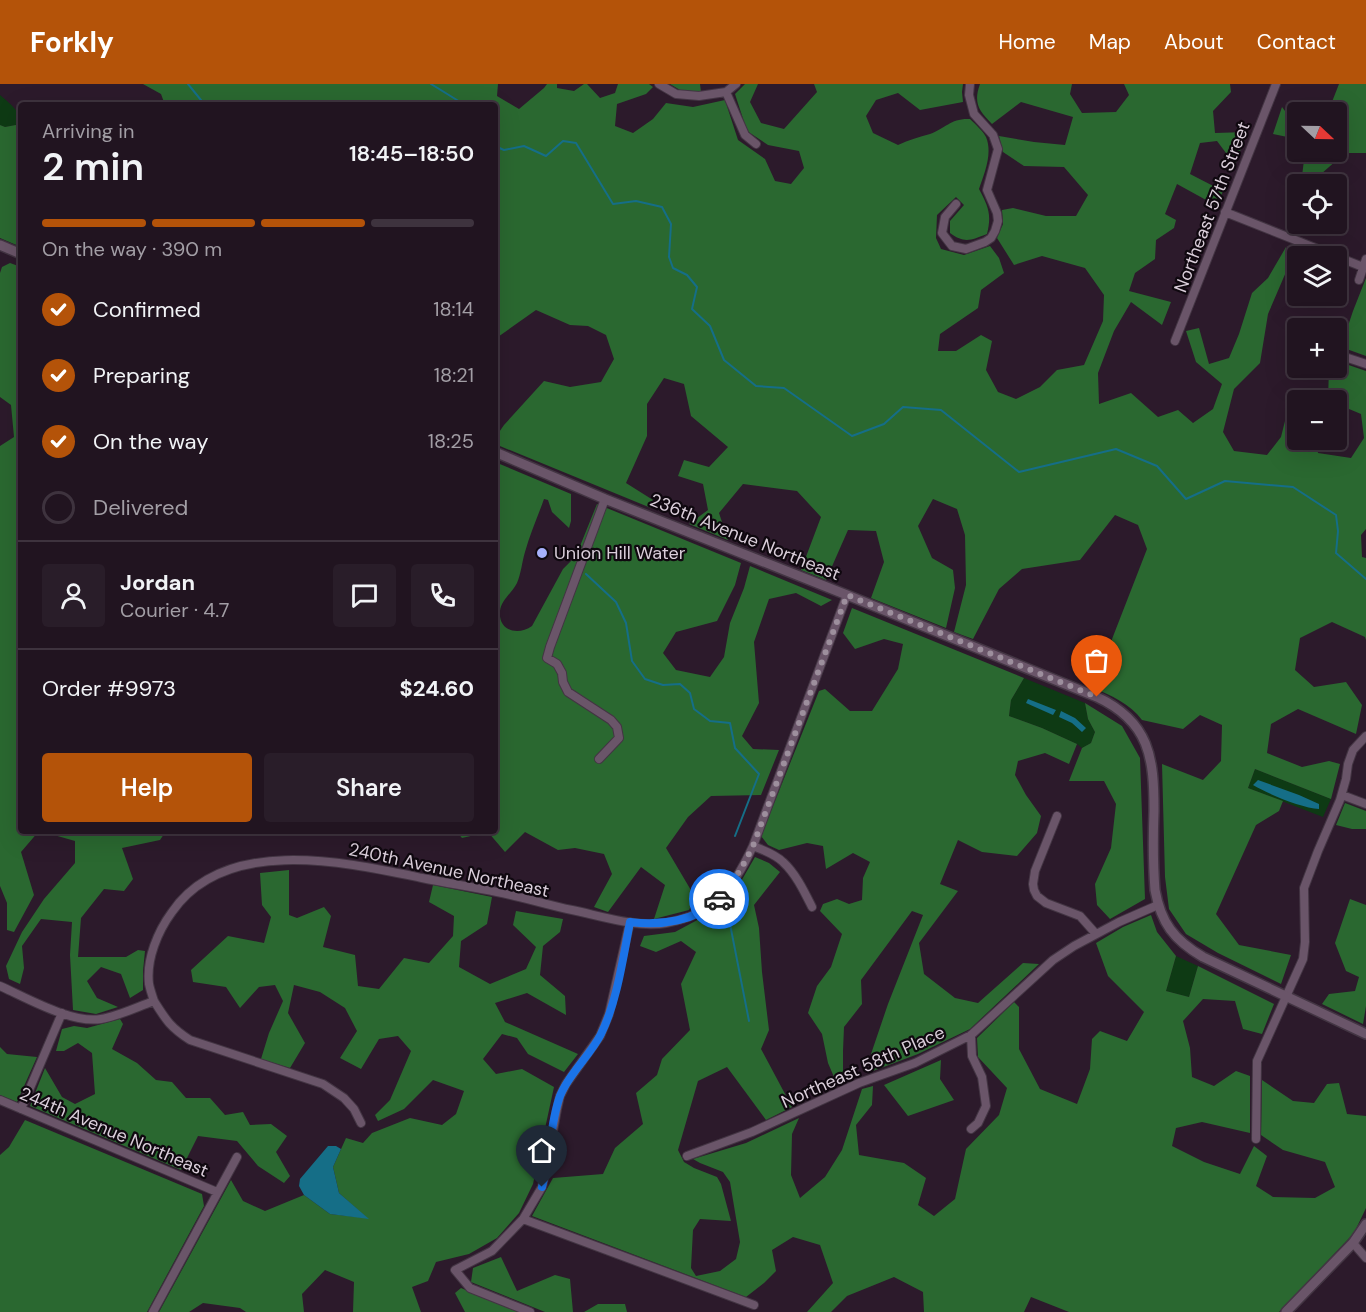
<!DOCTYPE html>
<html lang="en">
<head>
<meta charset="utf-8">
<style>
	:root { --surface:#211420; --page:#291d29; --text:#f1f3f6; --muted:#a29ea5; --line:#3e333e; --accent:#b45309 }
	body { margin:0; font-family:"DM Sans",sans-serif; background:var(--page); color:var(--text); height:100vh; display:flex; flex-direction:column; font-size:22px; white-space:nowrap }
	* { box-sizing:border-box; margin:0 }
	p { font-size:20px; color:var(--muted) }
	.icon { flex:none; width:33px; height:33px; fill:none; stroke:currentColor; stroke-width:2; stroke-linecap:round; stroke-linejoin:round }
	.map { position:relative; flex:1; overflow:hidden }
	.panel { position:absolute; left:18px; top:18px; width:480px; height:732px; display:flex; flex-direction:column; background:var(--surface); border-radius:6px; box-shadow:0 6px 24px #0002,0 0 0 2px var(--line) }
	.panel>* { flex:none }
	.needle { width:39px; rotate:112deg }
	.buttons { position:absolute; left:1287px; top:18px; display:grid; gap:12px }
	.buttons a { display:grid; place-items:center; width:60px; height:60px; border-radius:6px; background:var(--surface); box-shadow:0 6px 24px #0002,0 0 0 2px var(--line); font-size:30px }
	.pin { position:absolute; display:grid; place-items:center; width:51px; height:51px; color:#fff; margin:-62px -26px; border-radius:50% 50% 50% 0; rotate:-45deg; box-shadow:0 0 6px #0007 }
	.pin .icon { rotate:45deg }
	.courier { position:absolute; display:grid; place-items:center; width:60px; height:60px; margin:-30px; border:4px solid #1a73e8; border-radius:50%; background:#fff; color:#222; box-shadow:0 2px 8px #0007 }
	.overview em { font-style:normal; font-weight:600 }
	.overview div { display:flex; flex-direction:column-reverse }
	.overview { display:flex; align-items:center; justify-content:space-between; height:102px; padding:0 24px }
	h1 { font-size:39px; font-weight:600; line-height:45px }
	.bar { display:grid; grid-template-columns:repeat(4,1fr); gap:9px 6px; align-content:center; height:72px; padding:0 24px }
	.bar i { height:8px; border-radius:4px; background:var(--line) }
	.bar .current { background:var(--accent) }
	.bar p { grid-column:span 4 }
	.line { display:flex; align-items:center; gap:15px; padding:0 24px; border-top:2px solid var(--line) }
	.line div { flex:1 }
	.round { display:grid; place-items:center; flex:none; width:63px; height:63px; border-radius:6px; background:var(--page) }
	ol { padding:0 24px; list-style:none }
	li { display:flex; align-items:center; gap:18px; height:66px }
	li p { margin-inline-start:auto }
	li .icon { padding:6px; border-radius:50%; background:var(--accent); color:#fff; stroke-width:4 }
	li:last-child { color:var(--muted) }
	li i { width:33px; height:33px; border:3px solid var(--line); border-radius:50% }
	.button { display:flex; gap:12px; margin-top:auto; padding:12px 24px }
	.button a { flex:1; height:69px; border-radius:6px; background:var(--accent); color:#fff; font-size:24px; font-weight:600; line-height:69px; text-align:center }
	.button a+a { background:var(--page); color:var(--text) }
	header { display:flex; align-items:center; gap:36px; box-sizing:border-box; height:84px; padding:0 30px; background:var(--accent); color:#fff }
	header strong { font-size:28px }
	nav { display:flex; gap:33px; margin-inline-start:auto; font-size:21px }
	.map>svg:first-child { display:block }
</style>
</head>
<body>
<header>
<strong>Forkly</strong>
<nav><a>Home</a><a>Map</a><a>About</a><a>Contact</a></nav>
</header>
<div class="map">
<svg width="1366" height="1228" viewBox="0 0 1366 1228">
	<rect width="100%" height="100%" fill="#2c1a2b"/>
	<path fill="#0e3a14" d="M0,11C9,19 21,27 21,40L5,43L0,41Z
		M1024,594L1085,619L1088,635L1095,648L1091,659L1082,664L1077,660L1042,644L1009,632L1011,616Z
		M1255,685L1331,715L1323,733L1248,704Z
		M1176,872L1198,882L1189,913L1166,907Z"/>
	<path fill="#2a6830" d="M143,0H498L497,12L519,25L544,4L547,0H557V4L574,7L584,0H587L600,14L615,9L618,0H649L653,3L646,10L617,20L615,42L633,49L653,35L666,19L693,23L725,16L738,56L765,75L775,97L791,100L804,84L799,67L768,61L747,47L735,10L745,0H758L750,18L761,39L784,45L817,8L814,0H963L962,8L963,18L920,26L898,9L876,16L866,32L873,49L898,61C909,56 919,53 930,50C946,44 951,34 970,35C975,40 983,47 986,53C993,70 984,90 979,105C988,122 992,130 987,150C971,156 965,160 950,149V137L964,121L956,113L937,131L936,154L941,165L964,171L990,162L999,174L1004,189L981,206L978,224L940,250L938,267H956L981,251L992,257L986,286L998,308L1016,315L1040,303L1057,286L1084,281L1103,237L1104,211L1085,184L1042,172L1014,181L997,154L1003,140L1002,126L1013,124L1046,132H1076L1088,111L1064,83L1024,82L1003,68L999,52L1034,58L1065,61L1073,33L1021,18L992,40C979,27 973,19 980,0H1072L1070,10L1082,29L1116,28L1129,11L1124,0H1230L1231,8L1213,27L1215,49L1247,48L1235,81L1217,57L1200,59L1190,90L1223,107L1217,122L1177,100L1165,130L1176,136L1174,144L1156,156L1155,175L1135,189L1129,207L1171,218L1162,241L1131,218L1114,247L1098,289L1099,320L1131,309L1158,333L1178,326L1193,339L1213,325L1222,300L1196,278L1186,247L1199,244L1209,280L1229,274L1239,250L1252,209L1268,194L1286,163V188L1268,230L1260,279L1234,305L1223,348L1234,367L1267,371L1281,353L1286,333L1297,323L1298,356H1315L1318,369L1351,374L1364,354L1361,330L1337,320L1336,316H1328L1329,284H1336L1337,277L1366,287V445L1361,451L1362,473L1366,474V556L1365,553L1332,538L1300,554L1295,586L1314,603L1346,598L1362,621L1356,650L1298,625L1271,640L1267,669L1302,683L1329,677L1340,680L1331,715L1255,685L1248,704L1283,717L1279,727L1256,741L1216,830L1239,861L1291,871L1281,900L1218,869L1186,850L1169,825L1165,793L1162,680L1203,696L1221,677L1222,641L1200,631L1183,645L1142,636C1130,620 1111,611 1093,604L1147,465L1138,441L1115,431L1080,476L1022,485L999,505L973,555L954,548L966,501L965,451L957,425L933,415L918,442L932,474L953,486L955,504L946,544L871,514L884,478L876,447L848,446L826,496L801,486L821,433L797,407L743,400L719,429L728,456L689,440L708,426L703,400L678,392L684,376L709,383L728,363L691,332L684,300L664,294L647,320V352L626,399L653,416L651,424L495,360V354L504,341L544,297L570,303L601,298L614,275L606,251L588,242L570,241L536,226L495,255V21H165L161,10Z
		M670,0H700L701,8L680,6Z
		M1339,0H1366V69H1345L1313,97L1311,100H1301L1305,68H1336V28H1328Z
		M1282,23L1297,43V55L1273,50Z
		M21,40V163L0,154V41L5,43Z
		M10,179L21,183V747H39L21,768L34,811L14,848L7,846V819L0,802V362L14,353L11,321L0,313V189L2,183Z
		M1366,194V272L1341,263L1353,227Z
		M495,378L571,410V437L569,444L552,428L548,416L544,415C538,432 530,450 525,468C522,478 521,490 517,499C512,509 501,516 500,527C498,547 518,552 532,542L563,485L576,472L597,420L741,479L735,501L717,537L676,548L663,569L676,586L710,593L724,573L730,539L744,504L750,482L832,516L821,522L796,509L769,515L754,558L759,619L742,652L753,665L779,666L761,711L711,712L688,733L666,764L695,813L689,826L654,835L665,801L641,783L608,828L594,823L612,790L604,770L575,764L558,766L525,748L505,768L488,748L462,754L456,747H495Z
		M852,524L1024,594L1011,616L1009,632L1042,644L1077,660L1069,680L1045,669L1018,677L1015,691L1026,711L1041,732L1037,749L1017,772L982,768L958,756L940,800L958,807L919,859L924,890L955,914L978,919L1023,879L1039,880L970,945L918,970L873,987L871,970L888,920L923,831L912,827L861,896L862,920L844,943L843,967V997L837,1000L828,979L822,950L808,929L817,902L831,883L842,850L820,827L823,820L837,815L849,820L862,816L863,794L870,778L853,769L826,785L823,762L807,759L779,766L768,761L761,752L819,607L825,605L850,627H872L898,585L903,560L884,555L855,565L843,549Z
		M1085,619L1122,642L1140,674L1145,815L1110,835L1097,821L1095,800L1111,764L1116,720L1104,697H1069L1082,664L1091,659L1095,648L1088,635Z
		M1345,719L1366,727V745H1352L1336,741Z
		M40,747H166L160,756L122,764L133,795L124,807L104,805L81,834L78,873H126L138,866L145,867L143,887V906L130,914L121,890L101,883L87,897L97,914L118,923L96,930L73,926L70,871L72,838L41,835L22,862L24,884L20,900L9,895L6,882L22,848L44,815L75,779V757Z
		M755,773L769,779L780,788L754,821L759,844L762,888L769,946L761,965L792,1023L766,1036L727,983L698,997L678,1066L684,1078L694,1084L717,1093L721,1100L731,1137L700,1135L693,1146L691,1184L696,1192L720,1187L736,1175L740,1158L730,1098L723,1088L700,1079L693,1075L746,1059L799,1034L792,1050L791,1091L800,1114L825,1093L842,1066L862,1005L873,1002L872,1021L856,1041L859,1071L904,1079L926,1094L918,1121L934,1132L955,1115L966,1065L999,1031L1007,1004L978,973L977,954L1014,918L1019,923V965L1040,1005L1077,1020L1090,985L1092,955L1100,947L1127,957L1144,928L1108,892L1096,859L1123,843L1151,831L1157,848L1176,872L1166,907L1189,913L1198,882L1274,920L1262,950L1243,945L1235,917L1203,915L1183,937L1190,964L1192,993L1214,1002L1236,987L1250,992V1049L1202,1038L1176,1044L1172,1062L1204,1078L1240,1090L1254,1062L1267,1072L1256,1102L1273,1113L1315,1114L1335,1103L1325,1078L1283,1066L1261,1051L1262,996L1293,1017L1314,1019L1327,1000L1339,999L1347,1030L1366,1032V1124L1354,1149L1279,1228H1069L1031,1213L1024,1228H924L923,1208L894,1193L847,1212L831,1228H807L833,1199L820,1161L793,1153L772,1166L776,1187L764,1199L746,1213L532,1132L553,1094L603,1090L615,1064L643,1040L636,1009L657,991L662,975L690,946L681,900L696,868L681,857L656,868L640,862L644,852L675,848L716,826L736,806Z
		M289,786V831L297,834L324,823L331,832L323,863L355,871L358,902L379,905L404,874L429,879L453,852L454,832L429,818L433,801L492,813L487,840L461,857L459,883L490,900L526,885L536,863L513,841L516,827L563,835L560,848L543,862L540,891L565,912L566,931L527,909L495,919L505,938L578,970L564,988L528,970L517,954L502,950L483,975L496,990L522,985L554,1003L533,1100L519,1129L497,1154L469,1170L436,1178L428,1197L412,1203L421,1228H353L354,1198L325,1186L302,1210L304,1228H246L240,1224L203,1219L189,1228H159L231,1096L243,1117L265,1127L304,1111L330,1130L367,1134L339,1109L333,1083L346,1054L363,1059L372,1049L410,1034L442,1041L456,1030L464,1007L433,996L404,1025L378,1037L375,1031L390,1016L411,967L398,952L379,955L361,985L340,974L357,947L345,924L320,908L294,901L288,929L305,959L290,984L261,975L269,949L283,917L275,901L259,903L240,924L226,903L193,898L191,886L228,852L264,859L271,833L262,821L260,789Z
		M1350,815L1366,821V922L1363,940L1322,920L1329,910L1355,907L1359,893L1346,887L1335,859Z
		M120,935L123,940L112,965L137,979L156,996L172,998L186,1014H210L225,1031L243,1028L250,1041L271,1040L287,1052L276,1068L290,1092L284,1099L258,1082L237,1057L198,1052L181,1086L30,1022L45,984L62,1013L75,1020L95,1010L92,969L78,959L64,967H56L62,945L74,942L87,944Z
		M0,963L7,970L37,973L17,1018L0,1011Z
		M941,976L940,995L954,1016L908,1032L884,1001Z
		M25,1036L202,1110L204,1122L147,1228H0V1071L9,1063Z
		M501,1173L517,1207L555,1191L570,1195L573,1228H545L471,1198L473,1184Z
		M461,1204L518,1228H465L455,1209Z
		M598,1220H625L627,1228H584Z"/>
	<path fill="#156e87" d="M1028,615L1056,626L1053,631L1026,619Z
		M1061,627L1075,634L1086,644L1082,648L1072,639L1059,633Z
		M1258,696L1299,711L1319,720V725C1302,724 1268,710 1253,701Z
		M328,1062H336L341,1065L333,1083L339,1109L369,1135L330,1130L304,1111L299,1102L300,1095Z"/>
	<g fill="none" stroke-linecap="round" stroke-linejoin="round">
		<path stroke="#156e87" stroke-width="2" d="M188,0L205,21
			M431,0L465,21
			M495,62L504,66L524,62L546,72L563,57L576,59L613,120L636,117L662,123L671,140L669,173L673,184L687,191L697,203L692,225L710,242L724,276L756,302L784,304L852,352L884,340L903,323L941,326L1019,388L1116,365L1157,382L1186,415L1225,397L1293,403L1336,431L1338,447L1336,469L1366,495
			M586,490L616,518L626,539L632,577L645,595L663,601L680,600L690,609L694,625L710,637L730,639L735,664L759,690L735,752
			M730,840L749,937"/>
		<g stroke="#433543" stroke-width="10">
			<path id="minor" d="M659,0L676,10L699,12L726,8L736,0
				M726,8L745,51L756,60
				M956,120L945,133L942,149L952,162L966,165L985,158L991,154L995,147L998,137L997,129L987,106L998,65L993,51L974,30L969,11L970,0
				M1225,128L1363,183
				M1359,196L1366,175
				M1175,257L1276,0
				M1336,270L1366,280
				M599,675L619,654L617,643L611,636L568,608L563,598L562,589L557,580L547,574L550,563L605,415
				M1342,711L1366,720
				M1057,732L1035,787L1033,800L1034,806L1037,812L1046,819L1080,832L1096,850
				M753,762C763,766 775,770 783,778C796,790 804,807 812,823
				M0,902C27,914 72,940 101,935C119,932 137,923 154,917C166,936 170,943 190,956L323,1000L344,1014L354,1025L361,1039
				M154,917C152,911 150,905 149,900C146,875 158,847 172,828C225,751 345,778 422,794C447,799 472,803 497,808C523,813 547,821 572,826C601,832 637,844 666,839C715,830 733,805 753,762L847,511
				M0,1016L217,1108
				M21,1025L62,929
				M971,1045L978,1039L986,1022L982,993L972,972L971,951
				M1256,1055L1257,977L1303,875L1305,858L1304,804L1318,767L1340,716L1346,695L1348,680L1353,666L1366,652
				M687,1072L752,1048L859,999L915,979L971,951L1053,876L1074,862L1119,838L1158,821
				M523,1135L754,1221
				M1353,1159L1366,1174
				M153,1228L237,1073
				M530,1228L470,1204L455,1186L492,1167L523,1135L542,1103L546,1085L557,1025L560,1012L566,1000L600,952L609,930L630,838"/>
		</g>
		<g stroke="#433543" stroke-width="12">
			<path id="tertiary" d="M0,161L21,170
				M495,368L605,415L847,511L1097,613C1150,638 1154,674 1154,727C1153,753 1153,780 1155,806C1161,839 1174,856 1203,873L1366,950
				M1286,1228L1353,1159L1366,1140"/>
		</g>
		<use href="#minor" stroke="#6a5569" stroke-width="8"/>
		<use href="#tertiary" stroke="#6a5569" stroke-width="9"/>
	</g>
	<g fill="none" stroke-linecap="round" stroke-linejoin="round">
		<path stroke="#9d8f9d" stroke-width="6" stroke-dasharray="0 10.8" d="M719,815C734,798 743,782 753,762L847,511L1097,613"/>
		<path stroke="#1a73e8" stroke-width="8" d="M542,1103C550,1074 550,1039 560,1012C569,989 590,972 601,950C617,918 623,874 630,838C661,842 696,837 719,815"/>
	</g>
	<circle fill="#a7b1fc" stroke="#0f080f" stroke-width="2" cx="542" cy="469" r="6"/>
	<g text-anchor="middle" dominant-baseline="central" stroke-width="4.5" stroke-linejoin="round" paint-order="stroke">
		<g font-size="18" fill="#daceda" stroke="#0f080f">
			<text transform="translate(1212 123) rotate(-69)">Northeast 57th Street</text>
			<text transform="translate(745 453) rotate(22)">236th Avenue Northeast</text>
			<text transform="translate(449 786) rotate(12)">240th Avenue Northeast</text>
			<text transform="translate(863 983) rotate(-24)">Northeast 58th Place</text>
			<text transform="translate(114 1048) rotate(23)">244th Avenue Northeast</text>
		</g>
		<g font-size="18" fill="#daceda" stroke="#0f080f" text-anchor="start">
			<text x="554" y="469">Union Hill Water</text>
		</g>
	</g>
</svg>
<div class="buttons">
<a><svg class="needle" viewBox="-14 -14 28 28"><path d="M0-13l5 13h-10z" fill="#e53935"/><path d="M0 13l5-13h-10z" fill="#a29ea5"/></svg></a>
<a><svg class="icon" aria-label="locate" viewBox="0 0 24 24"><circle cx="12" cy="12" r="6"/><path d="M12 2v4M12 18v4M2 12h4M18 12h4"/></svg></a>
<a><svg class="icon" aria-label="layers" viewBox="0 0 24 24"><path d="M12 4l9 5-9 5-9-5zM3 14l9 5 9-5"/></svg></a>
<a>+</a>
<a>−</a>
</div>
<div class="pin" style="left:1097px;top:613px;background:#ea580c"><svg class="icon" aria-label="bag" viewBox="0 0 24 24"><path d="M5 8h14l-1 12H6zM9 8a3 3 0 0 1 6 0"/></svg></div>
<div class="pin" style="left:542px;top:1103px;background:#1f2937"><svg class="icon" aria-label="home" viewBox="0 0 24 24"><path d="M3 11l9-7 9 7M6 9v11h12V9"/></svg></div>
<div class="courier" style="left:719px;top:815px"><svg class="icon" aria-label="car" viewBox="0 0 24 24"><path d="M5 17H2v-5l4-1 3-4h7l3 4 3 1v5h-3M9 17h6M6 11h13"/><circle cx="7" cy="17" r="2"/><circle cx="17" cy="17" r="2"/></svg></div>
<section class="panel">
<div class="overview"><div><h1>2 min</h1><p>Arriving in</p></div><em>18:45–18:50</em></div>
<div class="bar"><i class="current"></i><i class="current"></i><i class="current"></i><i></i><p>On the way · 390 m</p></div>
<ol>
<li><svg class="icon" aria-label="check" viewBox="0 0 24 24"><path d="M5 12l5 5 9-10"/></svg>Confirmed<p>18:14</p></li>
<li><svg class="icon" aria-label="check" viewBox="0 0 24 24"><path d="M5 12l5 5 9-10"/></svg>Preparing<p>18:21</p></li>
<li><svg class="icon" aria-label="check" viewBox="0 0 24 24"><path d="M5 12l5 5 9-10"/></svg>On the way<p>18:25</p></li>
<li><i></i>Delivered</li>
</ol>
<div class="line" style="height:108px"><a class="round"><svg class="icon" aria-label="person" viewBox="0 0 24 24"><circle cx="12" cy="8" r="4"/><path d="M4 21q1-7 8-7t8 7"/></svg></a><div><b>Jordan</b><p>Courier · 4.7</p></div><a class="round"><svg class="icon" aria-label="chat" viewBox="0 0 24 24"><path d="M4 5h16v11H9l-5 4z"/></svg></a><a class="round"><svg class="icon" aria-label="phone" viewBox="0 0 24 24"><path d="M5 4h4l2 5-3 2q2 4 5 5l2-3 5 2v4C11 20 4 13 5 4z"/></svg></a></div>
<div class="line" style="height:78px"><div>Order #9973</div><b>$24.60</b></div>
<div class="button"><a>Help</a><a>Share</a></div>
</section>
</div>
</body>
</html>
